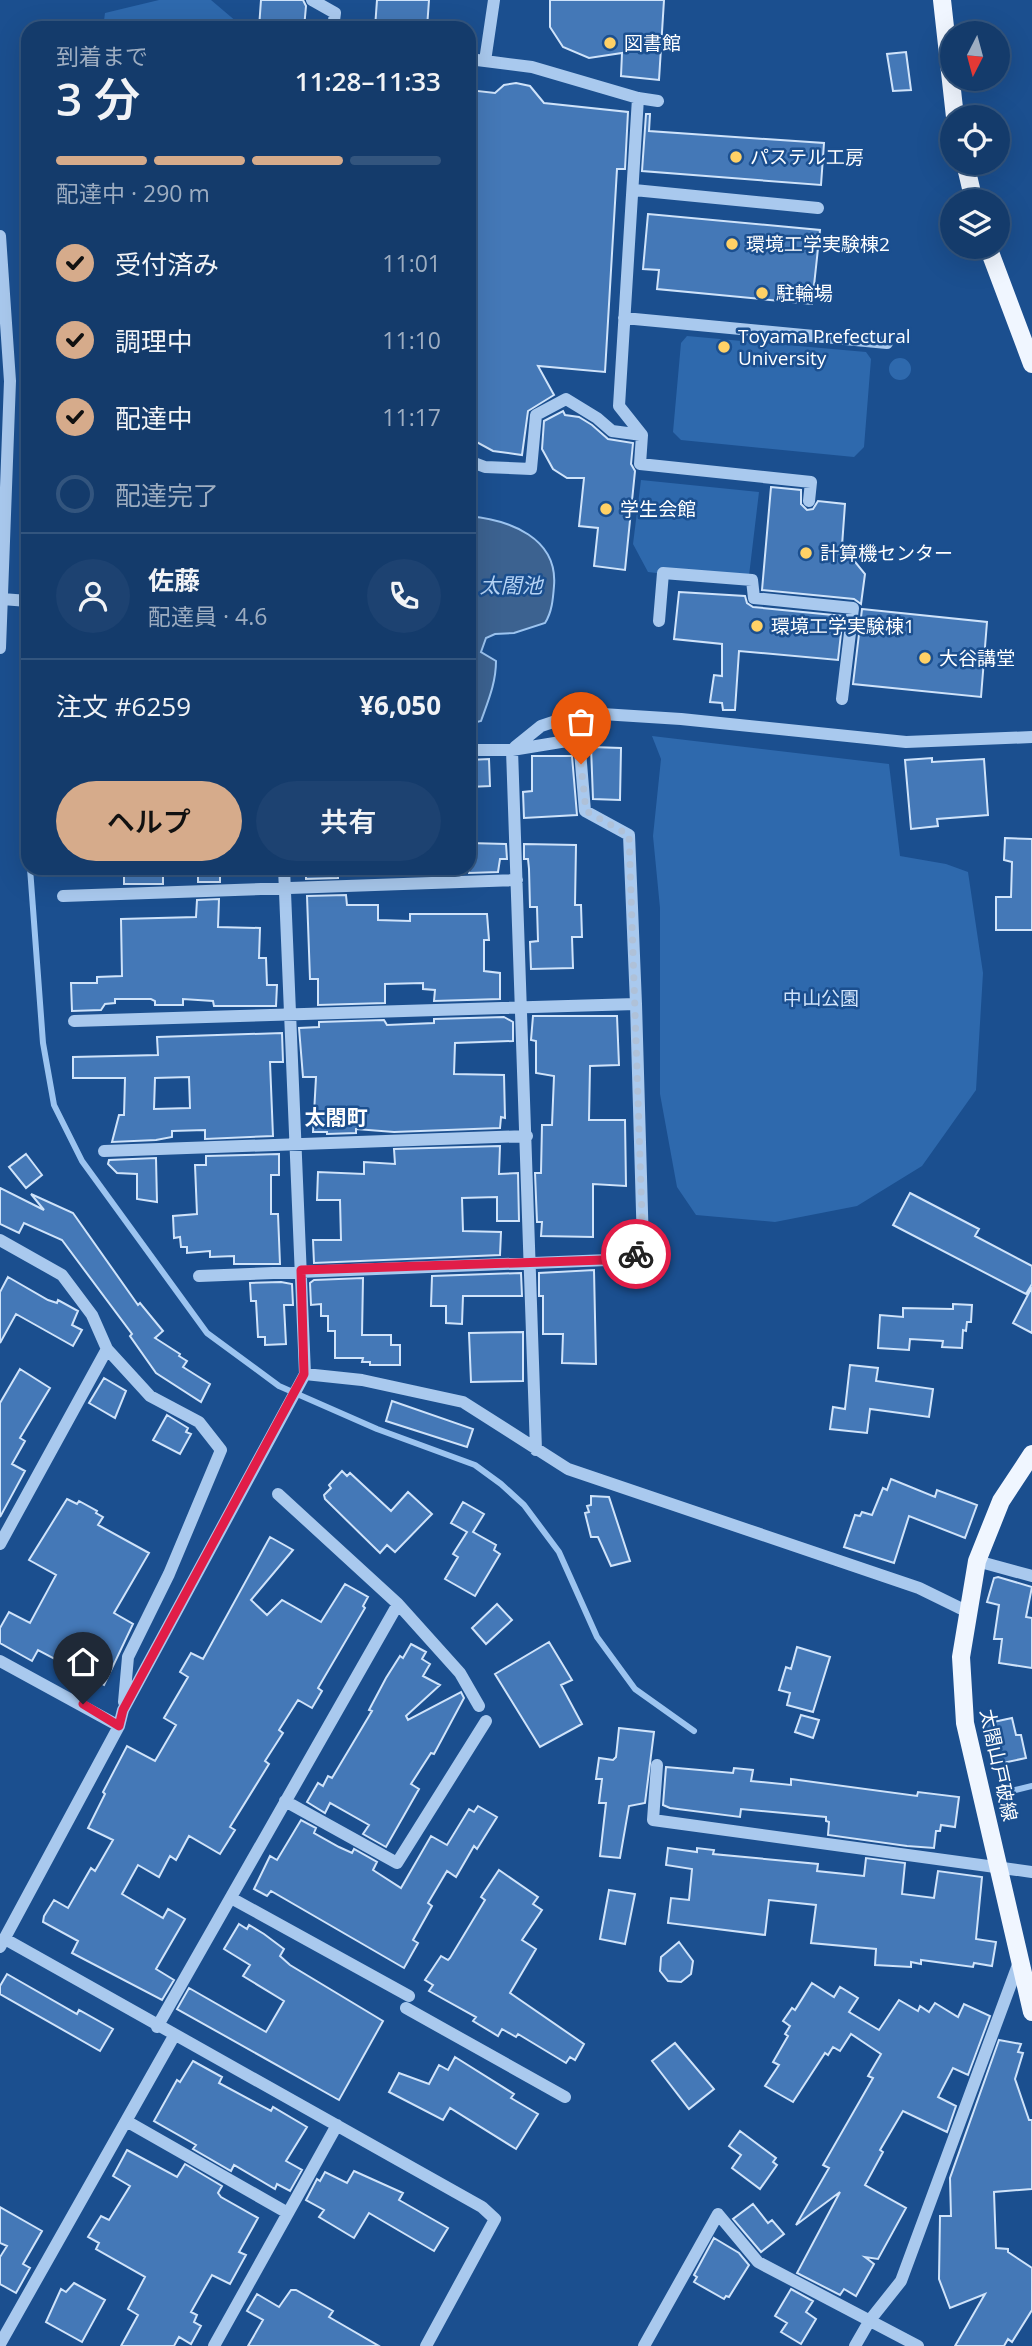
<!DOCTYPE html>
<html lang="ja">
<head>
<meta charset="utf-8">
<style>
	:root { --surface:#143b6b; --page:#1d4271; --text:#f1f3f6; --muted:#9dadc1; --line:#33557e; --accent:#d6ab8b }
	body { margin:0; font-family:"Open Sans","Noto Sans JP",sans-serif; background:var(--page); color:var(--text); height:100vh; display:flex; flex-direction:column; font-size:26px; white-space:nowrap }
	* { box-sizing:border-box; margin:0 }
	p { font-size:23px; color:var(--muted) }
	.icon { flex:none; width:38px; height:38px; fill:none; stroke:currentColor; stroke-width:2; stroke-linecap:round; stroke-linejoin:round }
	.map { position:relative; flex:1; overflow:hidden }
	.panel { position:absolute; left:21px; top:21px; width:455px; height:854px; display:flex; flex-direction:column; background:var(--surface); border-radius:21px; box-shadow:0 7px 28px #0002,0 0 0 2px var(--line) }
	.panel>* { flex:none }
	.needle { width:46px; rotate:186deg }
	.fabs { position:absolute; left:940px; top:21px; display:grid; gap:14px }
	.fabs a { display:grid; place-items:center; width:70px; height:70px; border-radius:50%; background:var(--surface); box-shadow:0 7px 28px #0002,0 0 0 2px var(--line); font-size:35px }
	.pin { position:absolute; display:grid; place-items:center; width:60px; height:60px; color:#fff; margin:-72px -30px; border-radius:50% 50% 50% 0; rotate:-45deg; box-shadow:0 0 7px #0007 }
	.pin .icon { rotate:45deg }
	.courier { position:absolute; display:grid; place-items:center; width:70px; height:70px; margin:-35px; border:5px solid #e11d48; border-radius:50%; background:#fff; color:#222; box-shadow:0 2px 9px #0007 }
	.head em { font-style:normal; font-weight:600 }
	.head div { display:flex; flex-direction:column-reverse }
	.head { display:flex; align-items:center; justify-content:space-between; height:119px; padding:0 35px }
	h1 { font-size:46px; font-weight:600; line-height:52px }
	.bar { display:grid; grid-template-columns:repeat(4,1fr); gap:10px 7px; align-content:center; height:84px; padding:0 35px }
	.bar i { height:9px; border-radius:5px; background:var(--line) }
	.bar .current { background:var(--accent) }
	.bar p { grid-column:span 4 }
	.line { display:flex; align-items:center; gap:18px; padding:0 35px; border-top:2px solid var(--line) }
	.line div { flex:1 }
	.round { display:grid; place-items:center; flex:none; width:74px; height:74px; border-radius:37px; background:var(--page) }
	ol { padding:0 35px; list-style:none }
	li { display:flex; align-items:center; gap:21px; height:77px }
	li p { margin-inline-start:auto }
	li .icon { padding:7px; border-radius:50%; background:var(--accent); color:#111; stroke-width:4 }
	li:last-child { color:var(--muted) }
	li i { width:38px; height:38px; border:4px solid var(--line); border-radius:50% }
	.primary-button { display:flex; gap:14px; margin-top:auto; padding:14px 35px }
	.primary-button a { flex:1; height:80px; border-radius:42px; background:var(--accent); color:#111; font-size:28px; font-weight:600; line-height:80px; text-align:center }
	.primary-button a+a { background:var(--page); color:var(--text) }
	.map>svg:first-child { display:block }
</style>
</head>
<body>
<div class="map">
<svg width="1032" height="2346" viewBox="0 0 1032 2346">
	<rect width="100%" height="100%" fill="#1b4f8f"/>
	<path fill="#2e69ad" d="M159,0H211L244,28H103L105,13Z
		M687,336L866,352L871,359L864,447L854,457L681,440L673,432L681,343Z
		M889 369a11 11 0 1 1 22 0a11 11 0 1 1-22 0Z
		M641,480L759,492L748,584L648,572L633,544Z
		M652,736L889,764L900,856L946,864L968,872L983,973L976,1090L922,1166L857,1206L775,1222L696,1215L677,1187L660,1094V908L653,836L661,759Z"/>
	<path fill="#3c6290" stroke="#9cc4f0" stroke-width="2" d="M469,516C510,520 558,538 554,586C553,599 552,612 545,623L514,633L495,634L486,638L481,652L496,661C496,683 488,701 481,721L469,724Z"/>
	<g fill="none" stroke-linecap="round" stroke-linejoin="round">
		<path stroke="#9cc4f0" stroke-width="6" d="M26,828L28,850
			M30,868L43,1043L54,1105L82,1161L207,1333L279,1386L377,1429L475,1465L501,1484L524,1505L559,1552L597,1637L635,1689L694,1731
			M1011,1791L1032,1786"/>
	</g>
	<path fill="#4478b7" stroke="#cfe3fa" stroke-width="2" fill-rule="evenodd" d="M261,0H303L306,6L304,28H259Z
		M377,0H429L427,28H375Z
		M550,0H664L659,80L621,76L622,53L589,58L563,47L550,27Z
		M906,52L911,90L893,91L887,54Z
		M516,83L530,86L544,103L628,112L625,169H617L605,372L538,366L554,395L528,411L522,455L493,451L469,438V90L495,93L504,85Z
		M646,114H650L649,131L824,143L821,185L642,171Z
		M648,214L820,230L812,304L657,289L659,270L643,269Z
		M563,411L565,415L579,417L592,425L608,439L633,443L631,464L635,471L625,570L594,566L598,528L579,526L584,478H567L553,469L542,449L544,421Z
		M771,487L801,490V504L807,510L813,509L818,501L845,504L842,546L865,574L861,604L854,599L762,590Z
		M679,592L745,596L747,603L753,607L843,616L838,660L739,651L735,710H723L722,703L710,702L714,675L722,676V644L674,639Z
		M862,609L987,622L981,697L853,684Z
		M591,747L621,748L620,800L593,799Z
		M532,756H572L577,815L524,818L523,792L532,791Z
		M932,758V762L984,759L988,815L937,819L938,826L911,829L905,760Z
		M489,759L490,786L469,787V760Z
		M1005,838L1032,839V930H996V897H1011L1012,862L1004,860Z
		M469,843L506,844L507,859H500L498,872L469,873Z
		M524,844L576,845L575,905H581L582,937H572L573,968L531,969L530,942L538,941L537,907H530L529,869L528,859H524Z
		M124,868H163V884H124Z
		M198,868H220V882H198Z
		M306,868H338V878L306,879Z
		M346,895L347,905H378V920L410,921V914H487L489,940H484V971L500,973V999L434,1001L435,990L423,989V983L385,984V1003L318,1005V979H310L307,896Z
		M219,899L218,927L260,928L259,958H266L267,985H277L276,1006H214L213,1001L183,999V1005H155V1001L151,999H115V1003L105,1004L101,1010L72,1011L71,983H97V977L122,976L121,919L196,917L197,900Z
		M533,1016H617L619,1065L590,1066L589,1120H625L626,1186L593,1184V1237L541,1236L542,1222H537L535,1173H541L542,1125H552L554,1076L536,1073V1041L531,1040Z
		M504,1017L513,1022V1041L455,1043L454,1074L504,1075L505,1118L501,1117L500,1128L394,1132L356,1129V1133L327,1134V1132H313L316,1077H303L299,1028L319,1027V1022L384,1020L387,1025L434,1023V1019Z
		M282,1033L283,1062H270L273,1136L205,1139V1130L172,1131V1137L156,1140L112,1142L119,1115H124L125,1078H73V1057L158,1055L157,1037ZM189,1077L190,1108L154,1109L155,1078Z
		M500,1146L499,1174L518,1173L519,1221H497V1197L462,1198L463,1231L501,1232L500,1255L314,1263L313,1240H341L340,1200H317L318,1172L364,1174V1162L395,1164L394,1149Z
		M26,1154L42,1175L26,1188L9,1167Z
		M279,1154V1175H271V1214H278L280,1264H234V1256L210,1257V1251L187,1253V1247H181L180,1237L174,1238L173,1216L197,1214L195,1165H206V1156Z
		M156,1158L157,1202L137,1199V1174L117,1173L108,1164L109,1160Z
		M0,1188L44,1210L31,1194L73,1213L138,1305L140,1303L163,1331L155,1338L180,1354L179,1356L187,1361L183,1367L210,1384L201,1402L156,1373L130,1336L132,1334L62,1240L24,1223L19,1233L0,1224Z
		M910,1193L979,1229L975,1236L1032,1266V1284L1026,1294L893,1225Z
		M594,1270L596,1364L562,1363L563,1334H543V1296H539V1273Z
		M521,1273L522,1296H463L462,1324L446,1323V1306H431L432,1276Z
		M8,1277L48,1300L57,1303L58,1300L78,1311L72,1325L82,1330L73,1346L16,1314L0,1343V1292Z
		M363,1278L362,1335H391V1345H400V1365H370V1362H362L363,1358H335V1331H328V1316H321V1304L311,1305L310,1283L314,1280Z
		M281,1282L292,1284L293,1305H284L286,1344L265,1345V1337H258L256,1301H251L250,1283Z
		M1032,1287V1333L1013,1323Z
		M953,1304L972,1305L971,1322H967L966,1331L963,1330L962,1348L942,1347L943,1341L910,1339L909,1350L878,1348L880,1315L903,1317V1308L953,1309Z
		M523,1332V1381L471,1382L469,1333Z
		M850,1365L878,1368L876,1381L933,1389L929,1417L870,1409L867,1433L830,1429L833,1407L845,1409Z
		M20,1369L50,1388L20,1438L25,1441L12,1464L25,1471L0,1517V1403Z
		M104,1378L126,1391L115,1418L89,1403Z
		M392,1401L473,1429L467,1447L386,1421Z
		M167,1415L188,1428L186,1432L191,1434L180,1454L153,1440Z
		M342,1471L347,1476L350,1473L391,1511L408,1492L432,1514L395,1552L387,1545L380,1553L325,1499L324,1495L331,1488L329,1485Z
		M891,1479L935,1497L937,1490L977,1505L965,1538L909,1516L894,1563L844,1547L855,1515L860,1516L862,1512L872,1515L883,1488L887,1490Z
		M591,1496L609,1497L630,1561L611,1566L598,1537H591L585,1513L589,1512L587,1506L591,1505Z
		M67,1499L77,1504L79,1501L97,1511L96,1513L103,1517L98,1525L149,1553L114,1613L133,1624L104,1685L38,1650L32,1661L0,1643V1628L9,1612L30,1623L56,1575L29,1560Z
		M463,1502L484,1514L473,1532L496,1545L494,1550L500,1554L475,1596L445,1579L458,1557L453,1554L467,1532L451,1523Z
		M270,1537L293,1550L251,1600L267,1615L282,1600L321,1622L345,1584L368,1597L363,1606L365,1608L318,1688L322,1691L312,1708L298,1700L279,1730L283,1733L265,1761L269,1764L230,1827L235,1830L220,1854L189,1836L176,1860L170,1856L159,1877L138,1865L122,1894L163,1918L168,1909L185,1919L156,1969L174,1980L162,2000L72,1953L78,1941L43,1922L44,1916L54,1900L68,1908L91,1868L95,1871L113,1840L88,1828L105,1794L103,1792L127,1746L155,1761L176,1725L164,1718L188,1677L180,1672L191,1653L203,1659Z
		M998,1577L1032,1587L1026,1617L1032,1618V1668L999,1663L1002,1639H994L999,1605L987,1602L994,1578Z
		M497,1604L512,1620L486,1644L472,1628Z
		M549,1642L572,1680L561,1685L582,1724L540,1747L495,1674Z
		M411,1644L426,1652L422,1659L430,1664L423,1676L440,1685L406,1716L408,1720L461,1692L464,1698L434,1754L431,1753L411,1784L419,1789L386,1847L363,1834L369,1825L330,1803L325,1813L307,1802L318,1783L323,1786L328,1776L332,1778L372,1711L369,1710L386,1678L400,1656L403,1658Z
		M797,1647L830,1657L813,1712L787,1705L790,1693L779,1690L786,1667L791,1669Z
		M801,1715L819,1720L813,1738L795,1732Z
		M1012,1718L1016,1735H1021L1026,1758L993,1765L984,1724Z
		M619,1728L654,1732L645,1803L629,1806L620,1858L600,1856L606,1803H599L602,1779H596L599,1758L613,1760L616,1757Z
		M666,1767L733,1773L734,1768L753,1770L751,1781L791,1785V1779L917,1796L918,1792L959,1797L955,1827L941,1825L940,1831H936L934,1848L907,1846L828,1835L829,1822L826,1821V1817L741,1809L740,1817L670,1808L663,1805Z
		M478,1806L497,1817L477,1849L474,1846L456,1877L447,1871L428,1903L432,1906L413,1940L418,1943L404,1968L271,1891L267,1896L254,1889L270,1856L277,1860L301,1820L316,1828L314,1833L339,1847L352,1853L354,1849L377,1862L373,1870L401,1888L431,1836L447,1845L469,1809L474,1812Z
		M668,1848L697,1852V1848L714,1850L713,1854L818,1864L817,1871L864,1876L866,1858L905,1863L902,1894L934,1898L938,1871L982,1877L976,1939L996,1942L992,1966L974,1963L973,1967L921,1960V1964L911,1962V1967L875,1965L876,1949L811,1943L816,1905L769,1900L765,1935L668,1923L671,1898L689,1900L692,1869L666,1865Z
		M499,1870L538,1897L533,1904L542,1910L522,1940L536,1949L510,1993L584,2044L575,2060L570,2057L566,2063L518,2034L516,2037L502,2029L498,2036L473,2021L476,2017L429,1991L433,1985L425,1980L441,1956L448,1960L450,1958L485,1900L481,1897Z
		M609,1890L635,1894L625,1944L600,1939Z
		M239,1924L247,1929L249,1925L264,1934L284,1949L280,1956L290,1965L383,2021L339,2100L177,2009L189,1988L266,2032L284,2001L243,1976L250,1965L224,1949Z
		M679,1942L693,1961L691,1974L681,1982L668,1981L660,1971L661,1957Z
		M7,1974L77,2014L79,2010L113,2029L100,2051L0,1994V1986Z
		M812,1983L834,1997L840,1987L858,1998L849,2012L879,2030L899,2000L918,2011L920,2006L929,2012L935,2003L958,2017L964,2004L990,2016L968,2075L953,2068L938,2097L956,2106L947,2132L903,2111L880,2150L883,2152L865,2185L906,2208L878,2259L865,2257L874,2264L856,2296L844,2289L840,2295L797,2273L840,2192L796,2225L829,2168L823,2165L873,2078L868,2076L881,2054L851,2034L840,2051L833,2047L828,2055L825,2053L793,2102L765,2086L779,2065L773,2062L788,2036L785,2034L790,2026L783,2021L792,2008L795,2010Z
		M999,2040L1021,2044L1018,2052L1023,2053L1015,2079L1029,2120H1032V2189L994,2192L996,2248L1008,2249V2252L1032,2268V2310L1012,2342L1008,2339L1004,2346H955L985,2294L950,2308L939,2279L940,2216H951L950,2178Z
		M675,2043L714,2089L689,2109L652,2061Z
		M455,2057L514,2094L511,2098L538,2114L516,2149L450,2108L443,2120L389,2092L399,2073L429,2084L439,2065L448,2070Z
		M193,2061L222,2077L219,2083L271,2111L273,2107L307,2127L286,2161L302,2170L290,2191L277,2184L275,2189L234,2165L231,2171L193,2149L196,2145L154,2121L177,2080L180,2082Z
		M740,2131L776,2158L773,2162L777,2165L760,2189L732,2168L741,2155L729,2146Z
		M127,2150L177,2177L185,2164L222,2186L218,2193L221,2197L258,2218L239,2252L246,2255L230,2284L212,2275L191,2312L197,2315L194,2322L201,2326L191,2344L179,2337L174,2346H121L138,2315L128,2309L145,2277L96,2249L99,2243L88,2237L101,2216L109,2220L130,2186L113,2176Z
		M354,2171L403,2193L399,2200L448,2228L434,2251L369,2213L354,2238L319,2217L324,2210L306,2200L317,2179L320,2181L325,2172L347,2183Z
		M753,2204L768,2223L772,2220L784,2234L761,2252L733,2219Z
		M0,2207L42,2231L23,2264L30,2268L16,2293L0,2284V2257L7,2246L0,2243Z
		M714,2238L739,2253L749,2265L729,2297L726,2296L724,2299L694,2282L697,2277L694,2275Z
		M74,2283L105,2300L82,2342L46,2322L61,2289L66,2292Z
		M791,2289L813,2301L806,2312L816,2319L801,2344L781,2332L787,2323L775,2316Z
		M291,2290H296L333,2311L329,2317L379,2346H248L263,2320L247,2311L257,2294L279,2307Z"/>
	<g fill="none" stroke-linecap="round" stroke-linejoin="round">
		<path stroke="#a9c9ee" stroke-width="12" d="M312,0L335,13L333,28
			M469,59L485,61L494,0
			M485,61L532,67L638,98L658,101
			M638,98L619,406L642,435
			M634,190L818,208
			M0,236L10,381L0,648
			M624,318L887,343
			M469,461L485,467L531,469L536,415L566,399L597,418L612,431L642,435L640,464L811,482L809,501
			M2,599L28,601
			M659,621L663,573L752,580L754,598L853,608L842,699
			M515,747L541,726L562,719L602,714L681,719L906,742L1032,737
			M512,750L536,1450
			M63,896L517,880
			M74,1021L636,1004L629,835L585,811L579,739L512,750H469
			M104,1151L527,1136
			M0,1240L62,1275L92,1315L107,1349L0,1544
			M199,1276L633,1259L643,1246L636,1004
			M107,1349L150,1396L199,1422L221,1450L169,1574L128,1657L124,1702
			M305,1374L362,1380L463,1402L568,1469L919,1588L966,1611
			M278,1494L398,1604
			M977,1561L1032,1576
			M0,1661L119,1726
			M657,1765L653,1820L1032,1872
			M285,1801L397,1863L486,1721
			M231,1898L409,1996
			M5,1939L482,2207L495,2219L426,2346
			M0,1947L119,1726L123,1710L305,1374L284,868
			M406,2008L565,2097
			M157,2027L398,1604L460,1673L479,1706
			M128,2122L286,2212
			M0,2344L174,2036
			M214,2346L337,2125
			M644,2346L718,2214L758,2262L918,2346
			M855,2346L870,2320L901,2281L1019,1962"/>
		<path stroke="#f0f6ff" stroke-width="18" d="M942,0L955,117
			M965,163L974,201
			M988,247L1032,364
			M1032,1454L1001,1501L977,1561L961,1657L965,1723L1032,2012"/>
	</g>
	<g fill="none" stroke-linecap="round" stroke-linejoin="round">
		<path stroke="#afc1d8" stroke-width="7" stroke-dasharray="0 12.6" d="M581,764L586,811L629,835L643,1246L636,1254"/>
		<path stroke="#e11d48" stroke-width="9" d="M83,1704L119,1726L123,1710L304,1374L301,1270L633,1259L636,1254"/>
	</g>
	<g fill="#ffd166" stroke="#1b4f8f" stroke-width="2.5">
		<circle cx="610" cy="43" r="7"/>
		<circle cx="736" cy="157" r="7"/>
		<circle cx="732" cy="244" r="7"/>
		<circle cx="762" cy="293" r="7"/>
		<circle cx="724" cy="347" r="7"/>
		<circle cx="606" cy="509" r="7"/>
		<circle cx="806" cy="553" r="7"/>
		<circle cx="757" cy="626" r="7"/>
		<circle cx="925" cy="658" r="7"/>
	</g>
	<g text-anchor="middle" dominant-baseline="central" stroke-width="5" stroke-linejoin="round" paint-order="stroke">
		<g font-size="19" fill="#fff" stroke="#1b4f8f" text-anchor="start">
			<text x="624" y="43">図書館</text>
			<text x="750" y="157">パステル工房</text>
			<text x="746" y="244">環境工学実験棟2</text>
			<text x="776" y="293">駐輪場</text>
			<text x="738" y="336">Toyama Prefectural<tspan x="738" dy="22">University</tspan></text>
			<text x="620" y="509">学生会館</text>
			<text x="820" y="553">計算機センター</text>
			<text x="771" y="626">環境工学実験棟1</text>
			<text x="939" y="658">大谷講堂</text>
		</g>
		<g font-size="19" fill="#cfe3fa" stroke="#1b4f8f">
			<text x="821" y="998">中山公園</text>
		</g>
		<g font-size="19" fill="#fff" stroke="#1b4f8f">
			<text transform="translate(999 1765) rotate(78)">太閤山戸破線</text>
		</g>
		<g font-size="21" font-style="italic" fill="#b5d3f5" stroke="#1b4f8f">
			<text x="511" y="585">太閤池</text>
		</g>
		<g font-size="21" font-weight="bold" fill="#fff" stroke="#1b4f8f">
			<text x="336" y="1117">太閤町</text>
		</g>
	</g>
</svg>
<div class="fabs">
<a><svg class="needle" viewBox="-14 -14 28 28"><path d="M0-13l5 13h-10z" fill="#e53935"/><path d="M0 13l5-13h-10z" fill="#9dadc1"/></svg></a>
<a><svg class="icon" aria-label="locate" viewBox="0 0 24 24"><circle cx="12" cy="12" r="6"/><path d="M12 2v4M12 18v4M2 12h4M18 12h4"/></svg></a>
<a><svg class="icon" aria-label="layers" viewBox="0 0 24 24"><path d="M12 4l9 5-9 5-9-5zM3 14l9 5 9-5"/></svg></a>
</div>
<div class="pin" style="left:581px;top:764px;background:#ea580c"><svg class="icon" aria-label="bag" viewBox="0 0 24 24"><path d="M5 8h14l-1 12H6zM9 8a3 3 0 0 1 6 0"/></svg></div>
<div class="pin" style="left:83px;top:1704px;background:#1f2937"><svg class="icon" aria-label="home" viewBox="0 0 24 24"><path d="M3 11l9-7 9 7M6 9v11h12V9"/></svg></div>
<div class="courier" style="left:636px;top:1254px"><svg class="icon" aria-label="bike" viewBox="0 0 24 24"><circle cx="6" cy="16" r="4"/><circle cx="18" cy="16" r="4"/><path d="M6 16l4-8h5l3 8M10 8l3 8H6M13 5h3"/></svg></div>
<section class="panel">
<div class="head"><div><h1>3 分</h1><p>到着まで</p></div><em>11:28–11:33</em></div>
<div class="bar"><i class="current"></i><i class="current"></i><i class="current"></i><i></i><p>配達中 · 290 m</p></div>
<ol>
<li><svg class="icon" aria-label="check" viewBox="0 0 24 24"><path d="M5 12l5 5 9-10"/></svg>受付済み<p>11:01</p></li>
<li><svg class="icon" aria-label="check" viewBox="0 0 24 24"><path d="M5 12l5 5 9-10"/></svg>調理中<p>11:10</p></li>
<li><svg class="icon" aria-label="check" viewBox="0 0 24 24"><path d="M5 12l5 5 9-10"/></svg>配達中<p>11:17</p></li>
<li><i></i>配達完了</li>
</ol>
<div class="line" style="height:126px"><a class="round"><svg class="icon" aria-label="person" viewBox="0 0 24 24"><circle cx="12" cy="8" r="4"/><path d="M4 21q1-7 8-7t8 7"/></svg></a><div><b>佐藤</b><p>配達員 · 4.6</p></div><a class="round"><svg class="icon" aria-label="phone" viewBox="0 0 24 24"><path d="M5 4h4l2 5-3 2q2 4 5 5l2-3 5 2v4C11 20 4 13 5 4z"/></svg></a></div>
<div class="line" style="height:91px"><div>注文 #6259</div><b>¥6,050</b></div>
<div class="primary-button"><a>ヘルプ</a><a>共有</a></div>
</section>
</div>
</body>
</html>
